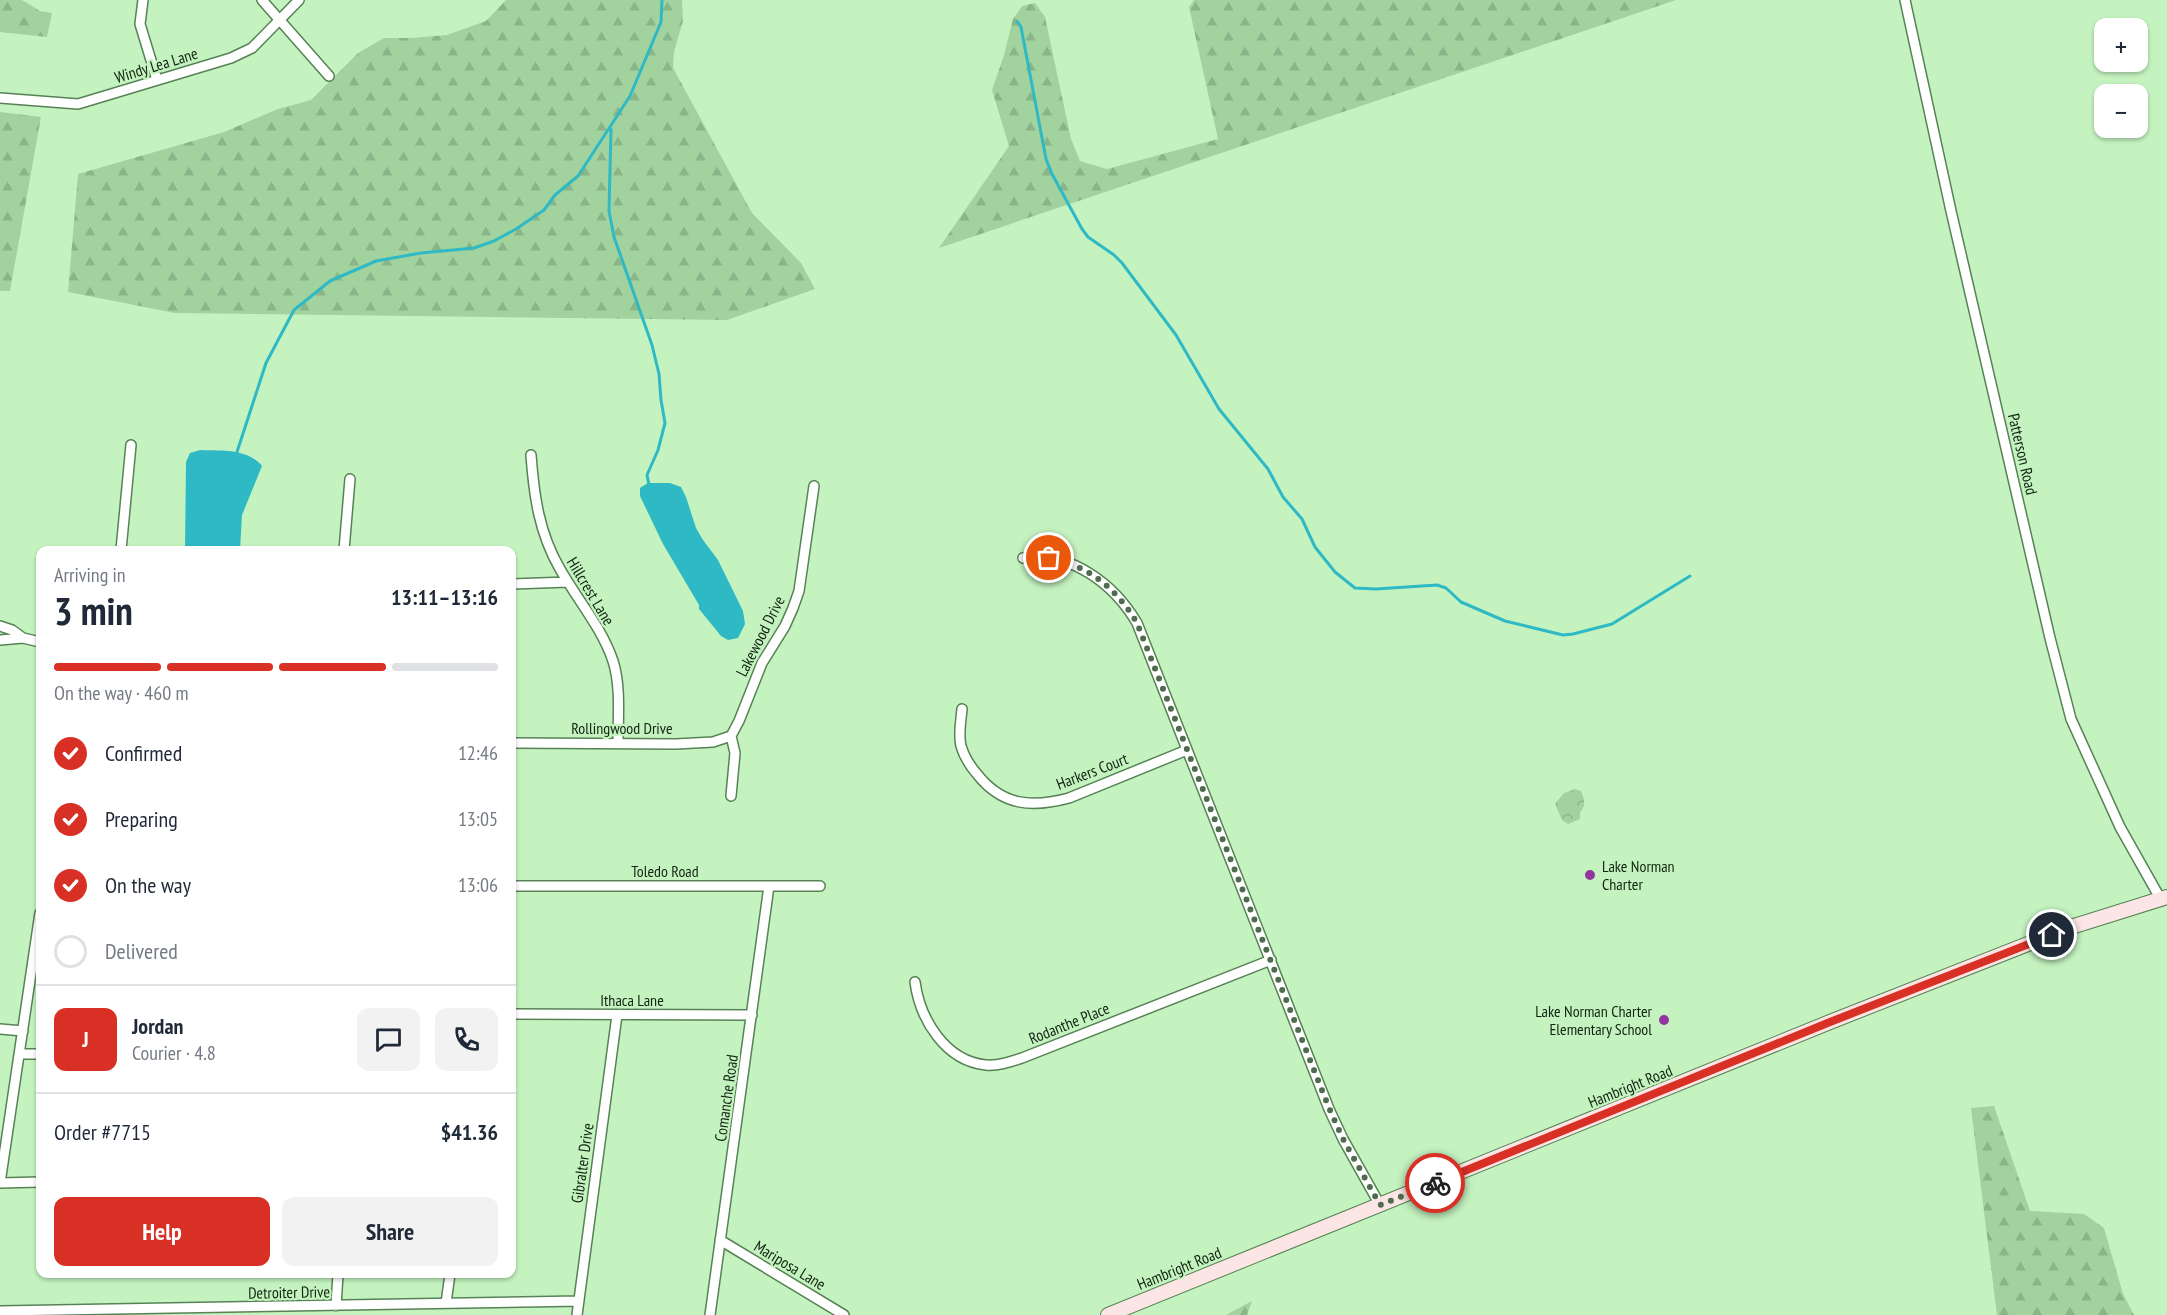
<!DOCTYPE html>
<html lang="en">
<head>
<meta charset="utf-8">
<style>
	:root { --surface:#fff; --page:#f2f2f3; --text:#1f2937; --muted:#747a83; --line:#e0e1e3; --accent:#d93025 }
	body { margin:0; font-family:"PT Sans Narrow",sans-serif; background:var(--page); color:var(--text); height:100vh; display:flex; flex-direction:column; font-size:22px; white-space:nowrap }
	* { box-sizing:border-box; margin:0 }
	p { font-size:20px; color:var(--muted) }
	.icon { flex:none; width:33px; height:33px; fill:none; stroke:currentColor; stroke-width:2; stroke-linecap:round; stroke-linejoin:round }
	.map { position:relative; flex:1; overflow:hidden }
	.drawer { position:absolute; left:36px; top:546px; width:480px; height:732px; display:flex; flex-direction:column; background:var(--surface); border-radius:12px; box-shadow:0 2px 4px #0004 }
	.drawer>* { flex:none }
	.fabs { position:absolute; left:2094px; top:18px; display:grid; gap:12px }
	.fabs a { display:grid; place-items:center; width:54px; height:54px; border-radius:12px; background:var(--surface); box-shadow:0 2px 4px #0004; font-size:30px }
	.pin { position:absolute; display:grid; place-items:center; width:51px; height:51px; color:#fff; margin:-26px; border:3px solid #fff; border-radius:50%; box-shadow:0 2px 6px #0007 }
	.courier { position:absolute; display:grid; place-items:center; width:60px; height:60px; margin:-30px; border:4px solid #d93025; border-radius:50%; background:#fff; color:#222; box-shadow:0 2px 8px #0007 }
	.headline em { font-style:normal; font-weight:600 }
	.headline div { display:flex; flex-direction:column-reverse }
	.headline { display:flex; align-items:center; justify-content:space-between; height:102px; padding:0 18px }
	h1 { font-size:39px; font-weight:600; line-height:45px }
	.bar { display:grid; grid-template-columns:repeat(4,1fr); gap:9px 6px; align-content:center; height:72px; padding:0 18px }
	.bar i { height:8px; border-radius:4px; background:var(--line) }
	.bar .current { background:var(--accent) }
	.bar p { grid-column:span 4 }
	.line { display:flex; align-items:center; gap:15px; padding:0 18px; border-top:2px solid var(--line) }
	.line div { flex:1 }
	.round { display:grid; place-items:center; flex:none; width:63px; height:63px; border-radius:12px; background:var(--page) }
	ol { padding:0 18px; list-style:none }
	li { display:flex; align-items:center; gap:18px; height:66px }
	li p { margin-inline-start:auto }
	li .icon { padding:6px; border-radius:50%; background:var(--accent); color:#fff; stroke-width:4 }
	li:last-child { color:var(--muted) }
	li i { width:33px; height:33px; border:3px solid var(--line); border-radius:50% }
	.button { display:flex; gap:12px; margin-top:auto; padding:12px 18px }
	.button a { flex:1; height:69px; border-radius:12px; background:var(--accent); color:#fff; font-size:24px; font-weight:600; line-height:69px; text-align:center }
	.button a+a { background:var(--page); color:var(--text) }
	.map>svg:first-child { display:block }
</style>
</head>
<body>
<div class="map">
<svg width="2167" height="1315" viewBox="0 0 2167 1315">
	<defs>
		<pattern id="forest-firs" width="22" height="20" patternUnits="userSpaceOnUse" patternTransform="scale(1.5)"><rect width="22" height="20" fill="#a2d39f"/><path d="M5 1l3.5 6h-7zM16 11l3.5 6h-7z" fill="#8ab588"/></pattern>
		<pattern id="park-crowns" width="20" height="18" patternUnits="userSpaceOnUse" patternTransform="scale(1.5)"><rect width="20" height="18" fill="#a2d39f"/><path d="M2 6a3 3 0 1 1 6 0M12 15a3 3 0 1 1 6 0" fill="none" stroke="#8ab588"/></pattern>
	</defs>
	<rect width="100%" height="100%" fill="#c4f3c0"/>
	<path fill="url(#forest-firs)" d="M0,0H22L40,11L52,13L47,37L0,32Z
		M506,0H682L683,21L674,52L673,68L752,213L801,263L815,289L727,320L175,313L68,292L78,174L224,132L278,109L311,100L358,53L384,38H411L447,35L486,21Z
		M1194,0H1676L939,248L1009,146L992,90L1004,55L1013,19L1022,6L1035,3L1045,17L1071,139L1080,161L1107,169L1218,139L1189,7Z
		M0,112L41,117L10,291H0Z
		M1994,1106L2030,1211L2084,1214L2104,1228L2123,1294L2134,1315H1997L1971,1108Z
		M1252,1301L1247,1315H1226Z"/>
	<path fill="url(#park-crowns)" d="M1575,789L1581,791C1584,799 1587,805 1580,812V819L1568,824L1562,820L1555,804L1564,793Z"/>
	<path fill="#2fb9c4" d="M200,450C221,451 247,448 262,466L242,515L240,550H185L186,462L190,453Z
		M648,483H670L681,487L686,497L696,528L703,540L718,560L743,611L745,624L738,638L728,640L721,636L699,609V605L663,544L640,496V488Z"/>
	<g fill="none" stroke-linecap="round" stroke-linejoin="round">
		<path stroke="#2fb9c4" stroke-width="3" d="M1017,21L1021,27L1046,159L1052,174L1082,229L1088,237L1114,255L1122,263L1176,335L1219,409L1268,469L1283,497L1302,519L1315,547L1335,572L1355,588L1376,589L1437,585L1446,588L1461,602L1505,621L1563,635L1573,634L1612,624L1690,576
			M611,129L609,211L614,237L652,345L659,374L661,400L665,423L658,450L647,475L649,485
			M236,455L266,363L294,310L330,281L376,261L421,253L474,248L494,241L516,229L544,210L555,195L578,176L630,96L661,22L662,0"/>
		<g stroke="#578255" stroke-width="12">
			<path id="street" d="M143,0L140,24L157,80
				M262,0L329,76
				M1905,0L1951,211L2050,638L2071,719L2120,827L2160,898
				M0,98L78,104L231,58L252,48L299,0
				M531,455C534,496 539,533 560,569C577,599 602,628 613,661C621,686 618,717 618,743
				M121,550L131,445
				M344,550L350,479
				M1023,558C1071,551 1114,584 1137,623L1329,1109L1343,1139L1380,1205
				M512,584L568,582
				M0,626L12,630L23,638
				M0,640L23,638L40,642
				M962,709C961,721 958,734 961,746C964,756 970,766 977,774C1002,806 1032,808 1069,798L1187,750
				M512,743L676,744L713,742L731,736
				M731,796L735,753L731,736L739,721L762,663L785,626L793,608L799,591L814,486
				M512,886H820
				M40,913L0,1183L40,1182
				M915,982C920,1019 945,1061 986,1065C998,1066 1010,1062 1022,1058L1271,960
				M512,1014L752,1015
				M0,1029L23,1031
				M20,1054H40
				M720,1240L844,1315
				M446,1303L450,1274
				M336,1306L338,1274
				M0,1311L579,1301
				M577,1315L617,1015
				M710,1315L769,886"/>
		</g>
		<g stroke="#578255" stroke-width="16">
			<path id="secondary" d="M1108,1315L1830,1022L2071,927L2167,897"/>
		</g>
		<use href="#street" stroke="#fff" stroke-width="9"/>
		<use href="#secondary" stroke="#fce6e5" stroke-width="14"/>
	</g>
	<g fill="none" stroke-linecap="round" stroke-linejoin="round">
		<path stroke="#506c4e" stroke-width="6" stroke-dasharray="0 10.8" d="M1049,558C1088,565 1117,589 1137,623L1329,1108L1343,1139L1380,1205L1435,1183"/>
		<path stroke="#d93025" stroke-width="8" d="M1435,1183L1830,1022L2052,935"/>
	</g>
	<g fill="#93359f" stroke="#c4f3c0" stroke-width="2">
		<circle cx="1590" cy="875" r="6"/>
		<circle cx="1664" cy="1020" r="6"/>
	</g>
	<g text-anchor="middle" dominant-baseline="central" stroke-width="4.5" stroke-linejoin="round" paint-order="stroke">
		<g font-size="16" fill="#112311" stroke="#c4f3c0">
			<text transform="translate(156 65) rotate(-17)">Windy Lea Lane</text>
			<text transform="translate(2023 454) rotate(77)">Patterson Road</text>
			<text transform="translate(591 591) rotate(59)">Hillcrest Lane</text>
			<text transform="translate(760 636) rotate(-63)">Lakewood Drive</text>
			<text x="622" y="728">Rollingwood Drive</text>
			<text transform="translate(1092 771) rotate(-21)">Harkers Court</text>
			<text x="665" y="871">Toledo Road</text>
			<text x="632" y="1000">Ithaca Lane</text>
			<text transform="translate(1069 1023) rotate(-22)">Rodanthe Place</text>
			<text transform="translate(1630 1086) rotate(-22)">Hambright Road</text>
			<text transform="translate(726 1098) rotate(-82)">Comanche Road</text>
			<text transform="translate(582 1163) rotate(-82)">Gibralter Drive</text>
			<text transform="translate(790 1265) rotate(31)">Mariposa Lane</text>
			<text transform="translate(1179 1268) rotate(-22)">Hambright Road</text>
			<text transform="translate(289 1292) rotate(-1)">Detroiter Drive</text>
		</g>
		<g font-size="16" fill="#112311" stroke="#c4f3c0" text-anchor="start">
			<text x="1602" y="866">Lake Norman<tspan x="1602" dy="18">Charter</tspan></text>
			<text x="1652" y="1011" text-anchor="end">Lake Norman Charter<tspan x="1652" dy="18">Elementary School</tspan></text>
		</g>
	</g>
</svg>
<div class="fabs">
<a>+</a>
<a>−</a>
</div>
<div class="pin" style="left:1049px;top:558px;background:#ea580c"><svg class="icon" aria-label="bag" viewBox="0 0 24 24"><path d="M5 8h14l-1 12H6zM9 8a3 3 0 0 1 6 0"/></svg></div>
<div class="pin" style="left:2052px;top:935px;background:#1f2937"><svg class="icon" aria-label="home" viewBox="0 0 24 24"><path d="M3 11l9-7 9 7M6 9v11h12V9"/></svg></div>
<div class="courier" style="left:1435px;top:1183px"><svg class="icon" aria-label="bike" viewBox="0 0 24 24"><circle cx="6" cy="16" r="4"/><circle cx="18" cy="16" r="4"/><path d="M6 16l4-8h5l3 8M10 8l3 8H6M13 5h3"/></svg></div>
<section class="drawer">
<div class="headline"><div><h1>3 min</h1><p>Arriving in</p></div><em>13:11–13:16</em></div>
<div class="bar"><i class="current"></i><i class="current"></i><i class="current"></i><i></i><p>On the way · 460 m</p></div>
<ol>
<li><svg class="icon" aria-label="check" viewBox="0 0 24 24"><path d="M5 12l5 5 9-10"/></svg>Confirmed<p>12:46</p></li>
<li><svg class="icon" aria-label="check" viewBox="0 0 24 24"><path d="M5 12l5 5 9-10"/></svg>Preparing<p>13:05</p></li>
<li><svg class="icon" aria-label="check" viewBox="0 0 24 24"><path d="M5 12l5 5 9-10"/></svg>On the way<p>13:06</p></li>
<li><i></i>Delivered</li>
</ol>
<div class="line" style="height:108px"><b class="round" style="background:var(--accent);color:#fff">J</b><div><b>Jordan</b><p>Courier · 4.8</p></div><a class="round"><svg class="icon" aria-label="chat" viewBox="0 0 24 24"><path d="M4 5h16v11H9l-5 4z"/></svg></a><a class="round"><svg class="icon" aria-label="phone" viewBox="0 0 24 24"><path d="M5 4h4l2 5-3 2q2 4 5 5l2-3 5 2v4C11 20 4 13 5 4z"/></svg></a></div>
<div class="line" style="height:78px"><div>Order #7715</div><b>$41.36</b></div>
<div class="button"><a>Help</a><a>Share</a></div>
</section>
</div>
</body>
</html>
